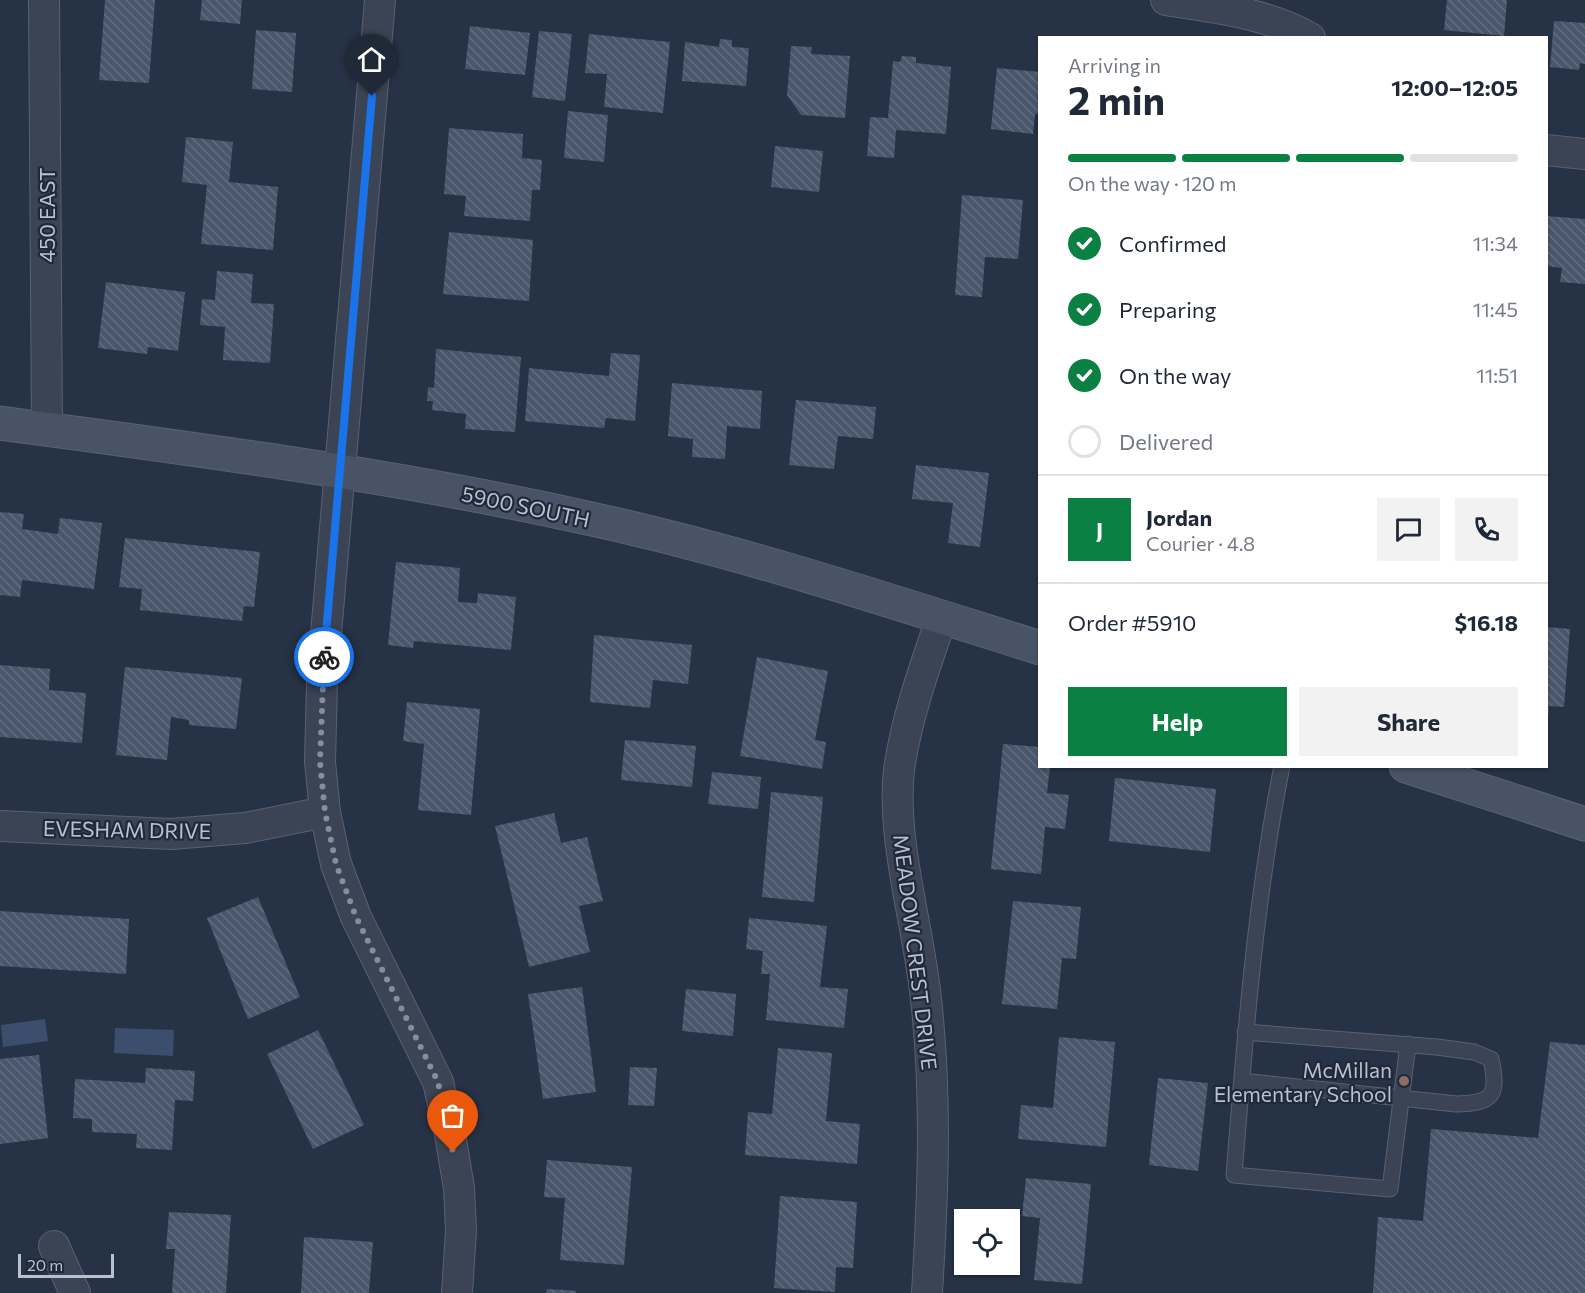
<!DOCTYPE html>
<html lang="en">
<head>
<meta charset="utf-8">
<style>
	:root { --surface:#fff; --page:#f2f2f3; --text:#1f2937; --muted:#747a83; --line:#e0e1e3; --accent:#0b8043 }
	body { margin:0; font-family:Commissioner,sans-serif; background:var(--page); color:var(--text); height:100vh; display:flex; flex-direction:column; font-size:22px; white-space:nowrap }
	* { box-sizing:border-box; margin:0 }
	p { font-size:20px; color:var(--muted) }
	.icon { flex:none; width:33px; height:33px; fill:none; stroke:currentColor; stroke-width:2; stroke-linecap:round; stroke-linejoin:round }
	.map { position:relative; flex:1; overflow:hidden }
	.sheet { position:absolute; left:1038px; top:36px; width:510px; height:732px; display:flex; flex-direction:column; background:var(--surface); border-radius:0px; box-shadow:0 2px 4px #0004 }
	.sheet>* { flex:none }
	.tools { position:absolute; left:954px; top:1209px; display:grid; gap:12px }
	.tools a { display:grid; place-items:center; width:66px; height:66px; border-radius:0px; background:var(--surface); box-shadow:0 2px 4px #0004; font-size:30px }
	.scale { position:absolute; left:18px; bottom:15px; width:96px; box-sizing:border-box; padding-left:6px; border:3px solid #b9c0ce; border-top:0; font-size:16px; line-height:21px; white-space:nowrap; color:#b9c0ce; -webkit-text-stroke:4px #1f293a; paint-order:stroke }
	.pin { position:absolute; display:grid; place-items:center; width:51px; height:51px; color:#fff; margin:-62px -26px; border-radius:50% 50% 50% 0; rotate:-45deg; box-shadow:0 0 6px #0007 }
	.pin .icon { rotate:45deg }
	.courier { position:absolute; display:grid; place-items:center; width:60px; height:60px; margin:-30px; border:4px solid #1a73e8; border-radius:50%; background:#fff; color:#222; box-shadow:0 2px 8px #0007 }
	.overview em { font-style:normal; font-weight:700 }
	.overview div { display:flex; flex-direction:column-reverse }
	.overview { display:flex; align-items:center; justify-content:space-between; height:102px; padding:0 30px }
	h1 { font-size:39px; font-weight:700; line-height:45px }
	.bar { display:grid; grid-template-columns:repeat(4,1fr); gap:9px 6px; align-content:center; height:72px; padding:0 30px }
	.bar i { height:8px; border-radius:4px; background:var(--line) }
	.bar .current { background:var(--accent) }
	.bar p { grid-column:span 4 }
	.line { display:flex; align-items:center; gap:15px; padding:0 30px; border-top:2px solid var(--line) }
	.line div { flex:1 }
	.round { display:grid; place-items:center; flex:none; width:63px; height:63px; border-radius:0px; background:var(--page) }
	ol { padding:0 30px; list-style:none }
	li { display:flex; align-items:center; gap:18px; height:66px }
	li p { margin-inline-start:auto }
	li .icon { padding:6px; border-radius:50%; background:var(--accent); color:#fff; stroke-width:4 }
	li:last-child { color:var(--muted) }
	li i { width:33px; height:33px; border:3px solid var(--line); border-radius:50% }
	.primary-button { display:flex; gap:12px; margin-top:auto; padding:12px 30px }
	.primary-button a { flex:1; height:69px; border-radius:0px; background:var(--accent); color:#fff; font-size:24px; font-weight:700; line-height:69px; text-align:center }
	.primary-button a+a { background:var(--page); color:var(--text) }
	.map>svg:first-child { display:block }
</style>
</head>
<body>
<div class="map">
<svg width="1585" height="1293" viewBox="0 0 1585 1293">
	<defs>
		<pattern id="building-back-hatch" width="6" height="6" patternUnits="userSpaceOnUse" patternTransform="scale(1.5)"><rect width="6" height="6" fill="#4a566b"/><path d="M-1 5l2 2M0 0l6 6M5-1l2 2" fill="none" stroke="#626c7f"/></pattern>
	</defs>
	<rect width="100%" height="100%" fill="#263245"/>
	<path fill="#3c4e6e" d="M45,1019L48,1041L3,1047L1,1025Z
		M115,1028L174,1030L173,1056L114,1053Z"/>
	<path fill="url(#building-back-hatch)" d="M105,0H155L149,83L99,80Z
		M202,0H242L240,24L200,20Z
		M1447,0H1507L1504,36L1444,30Z
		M1554,21L1585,23V64L1580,63L1579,70L1550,67Z
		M470,26L530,33L525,75L465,69Z
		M256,30L296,33L292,92L252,89Z
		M539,31L572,34L565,101L532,97Z
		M589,34L670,42L663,113L604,107L607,74L585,73Z
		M720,39L732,40V47L749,48L746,86L682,81L685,42L719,47Z
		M791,46L812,47L811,54L850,56L845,118L801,115L787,95Z
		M902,56L916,57V63L951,67L946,134L896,130L894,158L867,156L870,117L888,118L893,61L900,62Z
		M997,68L1040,72V114H1035L1033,134L991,129Z
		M568,111L608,115L604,162L564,158Z
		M449,128L523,134L522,158L542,160L540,190H532L530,221L464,216L466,196L444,194Z
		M186,137L233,142L229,182L278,187L273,250L201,244L207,185L182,182Z
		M775,146L823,151L819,192L771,187Z
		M962,195L1023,200L1018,259L985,257L982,297L955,295Z
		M1546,216L1585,219V284L1560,282L1562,268L1546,266Z
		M449,232L533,240L529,301L443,294Z
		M217,271L253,274L251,303L274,304L270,363L223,360L225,327L200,325L202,299L215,300Z
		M106,282L185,292L178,351L148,347L147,354L98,348Z
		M436,349L521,357L515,432L465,429L466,414L432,410L433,401H427L428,387L434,388Z
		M611,353L640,355L635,421L606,418L604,428L525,421L529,368L609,376Z
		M672,383L762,391L760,429L727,426L725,459L692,457L693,439L668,436Z
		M796,400L876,407L873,439L838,436L834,469L789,465Z
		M916,465L989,473L980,547L948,543L953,503L912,499Z
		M0,512L24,514L22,529L58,534L60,518L102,523L94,589L22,580L20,597L0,595Z
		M125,538L260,552L254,607L244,606L242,621L140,610L142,589L119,587Z
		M396,562L460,568L458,602L477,603L478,593L516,597L511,650L414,641L413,648L388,645Z
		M1546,627L1570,629L1564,707L1549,706L1548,719Z
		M594,635L692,645L688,684L653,680L650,708L590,702Z
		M757,657L828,671L815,740L826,742L822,769L740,756Z
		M0,665L50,669L49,690L86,693L82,743L0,737Z
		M125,667L242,678L236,729L189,725V720L171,717L167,760L116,755Z
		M407,702L480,709L471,815L418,810L424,744L403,741Z
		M625,740L696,746L692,787L621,780Z
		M1003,744L1040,747V766H1050L1047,793L1069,795L1065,829L1045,827L1041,874L991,869Z
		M712,772L761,777L758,809L708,804Z
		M1115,778L1216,789L1210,852L1109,841Z
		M771,792L823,797L814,902L762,897Z
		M554,813L561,843L587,837L603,901L579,906L590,952L529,967L495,826Z
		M258,897L300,997L248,1019L207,918Z
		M1013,901L1081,907L1076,959L1062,958L1057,1009L1002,1004Z
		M0,911L129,919L126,974L0,966Z
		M749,918L827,926L820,987L848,989L844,1028L766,1020L770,974H761L763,951L746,949Z
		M582,987L596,1092L543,1099L528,994Z
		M686,989L736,994L733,1036L682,1031Z
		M318,1030L364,1125L313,1149L267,1054Z
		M1059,1037L1115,1042L1106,1147L1018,1139L1021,1105L1053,1108Z
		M1550,1042L1585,1045V1293H1373L1378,1217L1423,1221L1431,1129L1538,1138Z
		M778,1048L832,1053L826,1121L860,1124L857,1164L745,1155L748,1112L772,1114Z
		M39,1055L48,1138L0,1144V1059Z
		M630,1067L657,1068L654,1106L628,1105Z
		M146,1068L195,1071L193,1101L175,1100L172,1150L136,1148L137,1134L92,1132V1119L73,1118L75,1079L145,1083Z
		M1158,1078L1208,1083L1198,1171L1149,1165Z
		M547,1160L632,1167L624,1265L560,1260L565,1198L544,1197Z
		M1026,1178L1091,1184L1082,1284L1034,1280L1040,1218L1022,1216Z
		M780,1196L857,1202L853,1268L836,1267L835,1292L774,1288Z
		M169,1212L231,1215L226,1293H172L175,1249H166Z
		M304,1237L373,1242L369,1293H301Z
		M547,1289L576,1291V1293H546Z"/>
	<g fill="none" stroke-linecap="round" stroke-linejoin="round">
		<g stroke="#596272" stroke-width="17">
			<path id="lane" d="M1282,766C1255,901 1245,1038 1234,1175L1390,1189L1408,1044
				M1242,1081L1456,1104C1493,1103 1499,1096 1491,1059L1474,1052L1437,1047L1245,1032"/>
		</g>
		<g stroke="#596272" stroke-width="32">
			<path id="street" d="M44,0L47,430
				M380,0L322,681L320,762L325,812L336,864L356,917L438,1082L450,1134L459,1188L461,1231L457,1293
				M1166,0C1214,8 1268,13 1310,38
				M1546,150L1585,154
				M0,826L171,834L245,828L325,812
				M54,1246L75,1293
				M927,1293C933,1194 937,1097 926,999C919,929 891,839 899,770C906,719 925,666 942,617"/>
		</g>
		<g stroke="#596272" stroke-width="35">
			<path id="secondary" d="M0,423C197,449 393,475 587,518C740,551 890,601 1040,648
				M1406,766L1585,824"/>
		</g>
		<use href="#lane" stroke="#3b4454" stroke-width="15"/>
		<use href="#street" stroke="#3b4454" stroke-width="30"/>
		<use href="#secondary" stroke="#495367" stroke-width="33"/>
	</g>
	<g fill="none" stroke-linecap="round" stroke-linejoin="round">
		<path stroke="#868e9e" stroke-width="6" stroke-dasharray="0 10.8" d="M324,657L320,762L325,812L336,864L356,917L438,1082L453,1152"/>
		<path stroke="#1a73e8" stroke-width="8" d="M324,657L372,96"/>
	</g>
	<circle fill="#8d6e63" stroke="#1f293a" stroke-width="2" cx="1404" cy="1081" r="6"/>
	<g text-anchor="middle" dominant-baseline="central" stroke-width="4.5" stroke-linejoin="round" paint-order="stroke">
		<g font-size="21" fill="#b9c0ce" stroke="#1f293a">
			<text transform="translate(46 215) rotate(-90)">450 EAST</text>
			<text transform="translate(526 506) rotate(12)">5900 SOUTH</text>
			<text transform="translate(127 829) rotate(1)">EVESHAM DRIVE</text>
			<text transform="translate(916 952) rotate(83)">MEADOW CREST DRIVE</text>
		</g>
		<g font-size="21" fill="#b9c0ce" stroke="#1f293a" text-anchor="end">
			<text x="1392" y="1069">McMillan<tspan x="1392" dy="24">Elementary School</tspan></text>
		</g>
	</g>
</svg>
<div class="tools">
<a><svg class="icon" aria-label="locate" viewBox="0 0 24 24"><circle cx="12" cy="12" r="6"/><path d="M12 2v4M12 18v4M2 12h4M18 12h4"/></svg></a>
</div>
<div class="scale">20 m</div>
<div class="pin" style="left:453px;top:1152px;background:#ea580c"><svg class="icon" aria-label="bag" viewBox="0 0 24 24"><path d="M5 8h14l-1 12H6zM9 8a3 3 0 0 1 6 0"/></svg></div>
<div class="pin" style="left:372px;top:96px;background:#1f2937"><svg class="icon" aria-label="home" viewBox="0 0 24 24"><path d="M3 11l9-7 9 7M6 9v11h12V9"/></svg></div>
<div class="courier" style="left:324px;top:657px"><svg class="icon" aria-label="bike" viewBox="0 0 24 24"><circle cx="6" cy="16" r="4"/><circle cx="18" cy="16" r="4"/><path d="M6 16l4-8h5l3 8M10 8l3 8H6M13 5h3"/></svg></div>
<section class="sheet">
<div class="overview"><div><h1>2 min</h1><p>Arriving in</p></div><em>12:00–12:05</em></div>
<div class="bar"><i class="current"></i><i class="current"></i><i class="current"></i><i></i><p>On the way · 120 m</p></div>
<ol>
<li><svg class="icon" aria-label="check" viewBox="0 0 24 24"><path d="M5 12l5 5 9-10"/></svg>Confirmed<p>11:34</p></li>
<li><svg class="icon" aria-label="check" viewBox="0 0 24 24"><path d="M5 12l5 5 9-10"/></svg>Preparing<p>11:45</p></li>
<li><svg class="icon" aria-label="check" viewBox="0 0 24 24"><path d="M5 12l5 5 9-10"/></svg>On the way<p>11:51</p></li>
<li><i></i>Delivered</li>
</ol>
<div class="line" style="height:108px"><b class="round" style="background:var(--accent);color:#fff">J</b><div><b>Jordan</b><p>Courier · 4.8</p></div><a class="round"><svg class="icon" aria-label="chat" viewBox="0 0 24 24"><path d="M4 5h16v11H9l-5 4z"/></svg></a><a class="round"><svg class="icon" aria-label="phone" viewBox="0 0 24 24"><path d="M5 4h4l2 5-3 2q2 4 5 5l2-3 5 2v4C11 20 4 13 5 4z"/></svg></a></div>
<div class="line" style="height:78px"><div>Order #5910</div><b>$16.18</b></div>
<div class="primary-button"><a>Help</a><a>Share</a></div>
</section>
</div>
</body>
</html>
